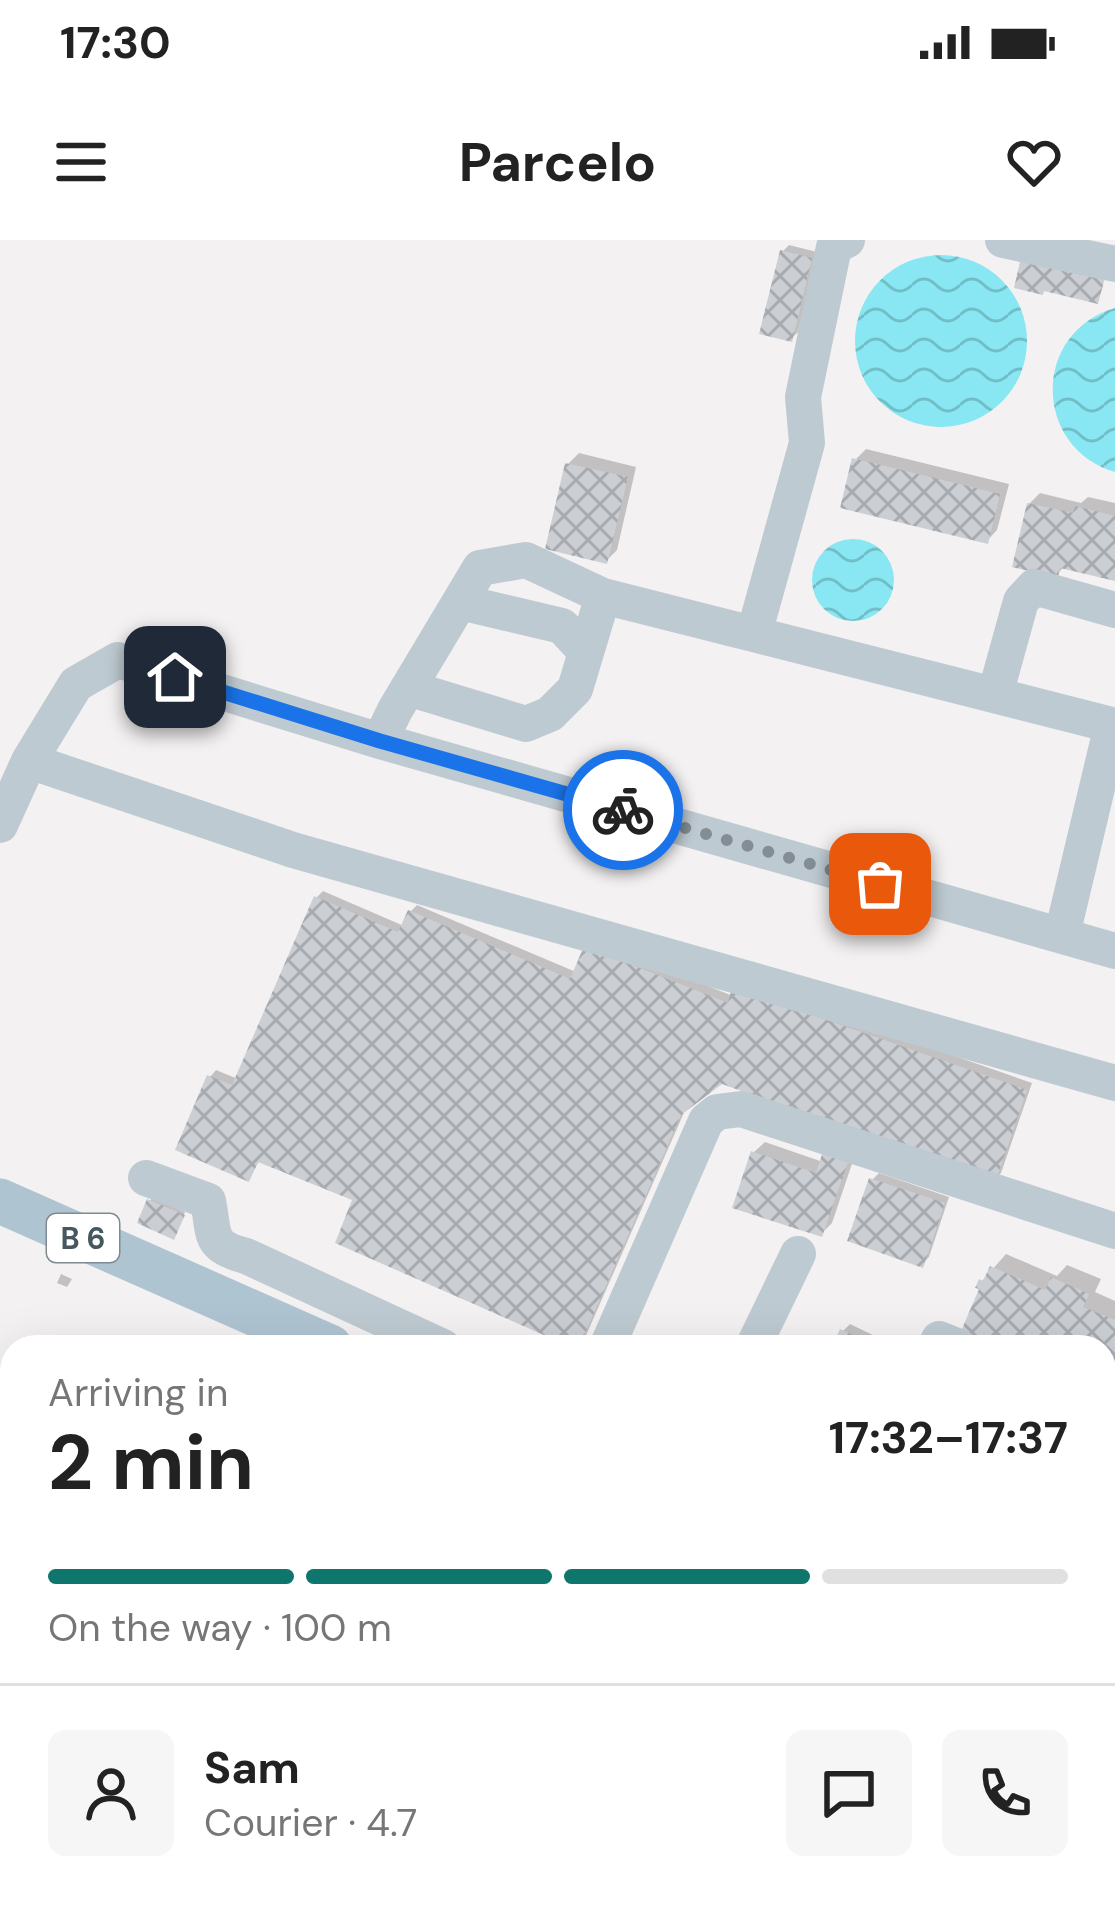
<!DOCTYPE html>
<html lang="en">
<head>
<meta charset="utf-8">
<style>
	:root { --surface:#fff; --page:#f6f6f6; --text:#222; --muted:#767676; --line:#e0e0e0; --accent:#0f766e }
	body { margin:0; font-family:"DM Sans",sans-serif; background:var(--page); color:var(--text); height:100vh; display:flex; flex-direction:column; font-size:45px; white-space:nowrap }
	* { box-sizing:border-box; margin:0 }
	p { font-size:39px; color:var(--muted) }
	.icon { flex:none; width:66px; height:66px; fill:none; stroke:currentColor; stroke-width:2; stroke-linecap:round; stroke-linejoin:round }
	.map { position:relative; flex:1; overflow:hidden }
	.sheet { position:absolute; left:0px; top:1095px; width:1116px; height:591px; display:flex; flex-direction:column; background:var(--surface); border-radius:36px 36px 0 0; box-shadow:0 12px 48px #0002 }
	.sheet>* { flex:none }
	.pin { position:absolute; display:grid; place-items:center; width:102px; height:102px; color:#fff; margin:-51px; border-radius:24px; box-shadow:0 6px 18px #0006 }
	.courier { position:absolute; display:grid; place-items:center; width:120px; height:120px; margin:-60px; border:9px solid #1a73e8; border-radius:50%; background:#fff; color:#222; box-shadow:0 3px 15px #0007 }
	.headline em { font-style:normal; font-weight:700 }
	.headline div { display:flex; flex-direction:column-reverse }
	.headline { display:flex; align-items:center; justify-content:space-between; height:204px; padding:0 48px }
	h1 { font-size:78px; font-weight:700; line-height:90px }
	.bar { display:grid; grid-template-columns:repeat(4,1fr); gap:18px 12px; align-content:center; height:144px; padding:0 48px }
	.bar i { height:15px; border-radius:9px; background:var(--line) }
	.bar .on { background:var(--accent) }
	.bar p { grid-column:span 4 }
	.line { display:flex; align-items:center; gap:30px; padding:0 48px; border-top:3px solid var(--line) }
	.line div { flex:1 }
	.round { display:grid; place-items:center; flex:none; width:126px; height:126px; border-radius:18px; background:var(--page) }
	.status { display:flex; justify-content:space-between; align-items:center; height:84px; padding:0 60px; background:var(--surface); direction:ltr }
	.status svg { height:33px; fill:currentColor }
	header { display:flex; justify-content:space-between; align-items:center; height:156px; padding:0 48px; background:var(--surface); font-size:54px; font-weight:700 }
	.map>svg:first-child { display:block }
</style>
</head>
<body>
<div class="status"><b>17:30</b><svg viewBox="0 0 49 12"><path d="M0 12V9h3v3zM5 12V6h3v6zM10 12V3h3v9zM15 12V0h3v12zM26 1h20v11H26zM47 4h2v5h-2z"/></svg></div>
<header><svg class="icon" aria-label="menu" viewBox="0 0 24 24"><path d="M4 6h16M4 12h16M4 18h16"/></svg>Parcelo<svg class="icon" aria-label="heart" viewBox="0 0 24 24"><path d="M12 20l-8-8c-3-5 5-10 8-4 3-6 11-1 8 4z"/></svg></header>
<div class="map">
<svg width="1115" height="1684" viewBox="0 0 1115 1684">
	<defs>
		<pattern id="water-waves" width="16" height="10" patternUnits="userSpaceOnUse" patternTransform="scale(3)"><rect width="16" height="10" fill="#88e7f2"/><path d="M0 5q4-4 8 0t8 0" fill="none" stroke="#71bec7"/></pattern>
		<pattern id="building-cross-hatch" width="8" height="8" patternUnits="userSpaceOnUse" patternTransform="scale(3)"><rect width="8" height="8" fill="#cbcfd4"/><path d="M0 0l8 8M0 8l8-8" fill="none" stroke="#a7abaf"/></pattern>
	</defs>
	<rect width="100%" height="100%" fill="#f3f1f1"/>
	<path fill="url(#water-waves)" d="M855 101a86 86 0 1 1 172 0a86 86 0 1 1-172 0Z
		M1115,68V232C1032,207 1032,92 1115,68Z
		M812 340a41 41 0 1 1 82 0a41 41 0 1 1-82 0Z"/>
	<path fill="#0003" d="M789,5L817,12L798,92L791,99L782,12Z
		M866,209L1009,244L997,290L987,301L855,220Z
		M579,213L636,227L617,310L606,321L568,224Z
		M1040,253L1081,263L1088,257L1115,263V338L1065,326L1057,334L1029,264Z
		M323,651L404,686L410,672L417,665L576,732L594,701L733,756L742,742L1032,843L1001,933L994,939L722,841L686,868L584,1100L577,1107L356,958L260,920L248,939L210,837L216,830L238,839L316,658Z
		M765,902L823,922L858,906L832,983L821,994L754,912Z
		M879,933L949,957L929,1017L922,1024L872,940Z
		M152,958L185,972L176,994L150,961Z
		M1006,1014L1057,1036L1067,1025L1101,1039L1095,1052L1115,1061V1161L1104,1156V1107H991L982,1041Z
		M61,1034L72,1039L67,1047L57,1043Z
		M850,1084L877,1097L873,1107H835L843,1091Z
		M1104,1617L1115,1622V1684H1080L1057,1674H1104Z"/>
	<path fill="url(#building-cross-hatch)" d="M780,10L812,18L792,102L759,94Z
		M1022,13L1106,34L1098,64L1044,51L1043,55L1014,48Z
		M852,218L1000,254L988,304L840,268Z
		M565,223L628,237L607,324L545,309Z
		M1027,263L1073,273L1075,266L1115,276V341L1060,328L1058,338L1012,327Z
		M314,656L398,692L408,670L570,739L584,706L728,763L732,747L1027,850L995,943L722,844L681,875L579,1107H571L335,1003L352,960L258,922L249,942L175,910L207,835L232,845Z
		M824,908L850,916L822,997L732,968L751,911L816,933Z
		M869,938L945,963L923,1028L847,1001Z
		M147,959L185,975L174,1000L137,983Z
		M990,1026L1045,1050L1051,1037L1089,1054L1083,1067L1115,1080V1164L1104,1159V1107H983L959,1096L979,1049L975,1048L979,1039L983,1041Z
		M840,1089L880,1107H832Z
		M12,1482V1537L0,1516V1489Z
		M1104,1519L1115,1524V1569L1104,1594Z
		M1104,1632L1115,1636V1684H1073L1050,1674H1104Z"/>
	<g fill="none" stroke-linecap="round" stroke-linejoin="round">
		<path stroke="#becad1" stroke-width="36" d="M1003,0L1115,24
			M460,362L562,386L586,412
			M754,394L807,203L803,157L834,7L847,0
			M408,448L526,484L550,474L575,449L603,356
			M995,455L1021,361L1034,347L1115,370
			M380,501L395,470L480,328L526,320L603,356L1112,485L1062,695
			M29,521L293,610L1115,843
			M0,585L29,521L76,444L118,420L380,501L1115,711
			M146,938L208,961C215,995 207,1006 246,1016L443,1107
			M607,1107L706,881L717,872L741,869L1115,991
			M753,1107L798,1014
			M935,1107L939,1099L959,1107
			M1104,1377L1115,1351
			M0,1396L12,1408
			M1115,1572V1571"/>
		<path stroke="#afc4d1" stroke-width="45" d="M0,961L330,1107
			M1104,1450L1115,1455"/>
	</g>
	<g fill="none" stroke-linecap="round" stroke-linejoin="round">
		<path stroke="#838d93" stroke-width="12" stroke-dasharray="0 21.6" d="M623,570L880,644"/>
		<path stroke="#1a73e8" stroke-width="15" d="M175,437L380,501L623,570"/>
	</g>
	<g text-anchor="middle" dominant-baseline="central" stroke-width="9" stroke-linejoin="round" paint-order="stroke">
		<rect fill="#fff" stroke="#7e8990" stroke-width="3" x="47" y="974" width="72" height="48" rx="9"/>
		<g font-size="30" font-weight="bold" fill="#475760">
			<text x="83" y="998">B 6</text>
		</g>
	</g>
</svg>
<div class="pin" style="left:880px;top:644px;background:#ea580c"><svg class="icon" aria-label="bag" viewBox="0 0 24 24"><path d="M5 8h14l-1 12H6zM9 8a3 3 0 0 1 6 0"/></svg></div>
<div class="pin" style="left:175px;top:437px;background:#1f2937"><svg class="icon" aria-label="home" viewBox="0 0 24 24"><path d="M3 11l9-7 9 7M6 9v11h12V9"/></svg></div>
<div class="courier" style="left:623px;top:570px"><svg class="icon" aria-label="bike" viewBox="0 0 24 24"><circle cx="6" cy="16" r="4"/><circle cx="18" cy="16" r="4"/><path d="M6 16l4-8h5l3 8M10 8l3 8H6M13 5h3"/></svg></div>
<section class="sheet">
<div class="headline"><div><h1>2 min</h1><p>Arriving in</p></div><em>17:32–17:37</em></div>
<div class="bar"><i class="on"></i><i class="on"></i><i class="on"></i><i></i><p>On the way · 100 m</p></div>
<div class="line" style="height:216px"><a class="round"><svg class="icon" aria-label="person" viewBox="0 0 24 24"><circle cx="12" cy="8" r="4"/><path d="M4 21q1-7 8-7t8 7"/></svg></a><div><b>Sam</b><p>Courier · 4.7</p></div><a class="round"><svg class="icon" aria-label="chat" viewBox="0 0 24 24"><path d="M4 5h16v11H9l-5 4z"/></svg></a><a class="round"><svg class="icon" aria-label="phone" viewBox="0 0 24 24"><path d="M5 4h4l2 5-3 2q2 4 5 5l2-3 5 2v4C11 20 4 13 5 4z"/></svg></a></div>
</section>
</div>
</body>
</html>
